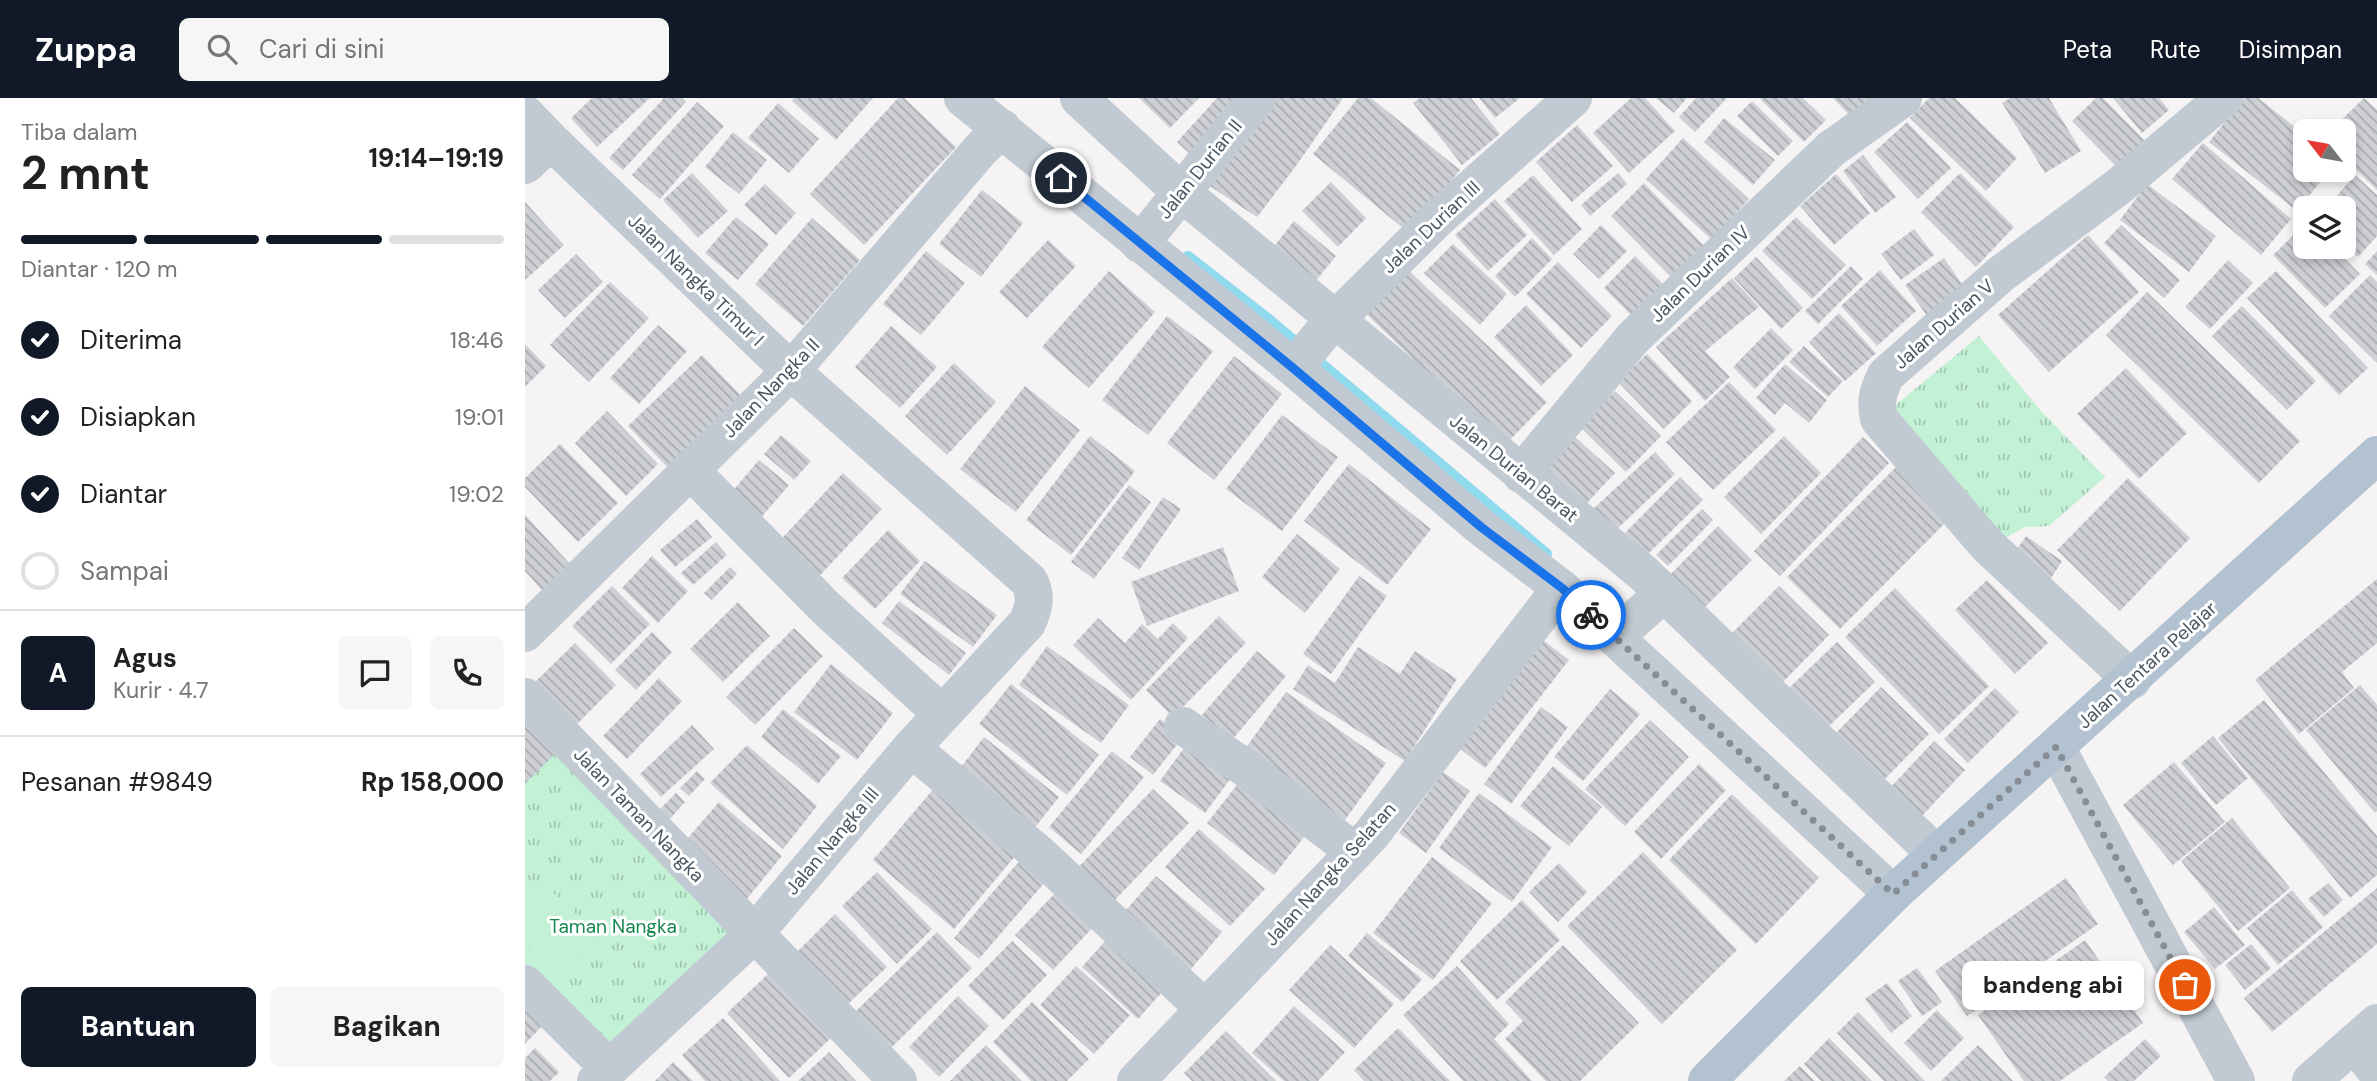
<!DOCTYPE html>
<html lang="id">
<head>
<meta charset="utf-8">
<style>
	:root { --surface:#fff; --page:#f6f6f6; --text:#222; --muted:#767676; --line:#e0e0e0; --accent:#111827 }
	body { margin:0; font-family:"DM Sans",sans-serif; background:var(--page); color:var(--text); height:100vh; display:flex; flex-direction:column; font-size:26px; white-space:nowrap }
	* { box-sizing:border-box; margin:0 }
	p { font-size:23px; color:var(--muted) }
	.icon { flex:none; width:38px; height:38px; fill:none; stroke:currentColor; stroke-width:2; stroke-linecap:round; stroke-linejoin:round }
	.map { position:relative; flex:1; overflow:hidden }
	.drawer { display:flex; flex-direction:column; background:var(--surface); width:525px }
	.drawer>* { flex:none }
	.needle { width:46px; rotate:301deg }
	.fabs { position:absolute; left:1768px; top:21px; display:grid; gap:14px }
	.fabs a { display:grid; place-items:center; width:63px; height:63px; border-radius:10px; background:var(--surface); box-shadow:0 4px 10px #0003; font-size:35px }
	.pin { position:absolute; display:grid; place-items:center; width:60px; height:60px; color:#fff; margin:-30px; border:4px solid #fff; border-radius:50%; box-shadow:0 2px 7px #0007 }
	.courier { position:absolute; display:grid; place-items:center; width:70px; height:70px; margin:-35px; border:5px solid #1a73e8; border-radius:50%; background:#fff; color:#222; box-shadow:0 2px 9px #0007 }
	.bubble { position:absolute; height:49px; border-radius:10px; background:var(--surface); box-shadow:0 4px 10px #0003; font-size:23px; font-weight:700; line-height:49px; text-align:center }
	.headline em { font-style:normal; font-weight:700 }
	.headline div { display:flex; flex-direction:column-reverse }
	.headline { display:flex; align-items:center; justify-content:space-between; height:119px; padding:0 21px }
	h1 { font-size:46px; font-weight:700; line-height:52px }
	.bar { display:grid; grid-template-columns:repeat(4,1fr); gap:10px 7px; align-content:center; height:84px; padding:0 21px }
	.bar i { height:9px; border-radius:5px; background:var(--line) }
	.bar .active { background:var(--accent) }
	.bar p { grid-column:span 4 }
	.line { display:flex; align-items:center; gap:18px; padding:0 21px; border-top:2px solid var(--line) }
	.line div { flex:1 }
	.round { display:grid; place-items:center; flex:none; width:74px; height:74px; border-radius:10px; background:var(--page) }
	ol { padding:0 21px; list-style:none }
	li { display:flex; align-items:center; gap:21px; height:77px }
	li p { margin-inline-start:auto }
	li .icon { padding:7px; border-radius:50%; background:var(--accent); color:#fff; stroke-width:4 }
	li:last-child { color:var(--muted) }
	li i { width:38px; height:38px; border:4px solid var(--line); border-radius:50% }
	.button { display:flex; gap:14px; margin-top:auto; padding:14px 21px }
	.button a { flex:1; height:80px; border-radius:10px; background:var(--accent); color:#fff; font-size:28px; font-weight:700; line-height:80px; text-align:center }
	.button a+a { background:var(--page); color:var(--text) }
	header { display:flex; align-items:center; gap:42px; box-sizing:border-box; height:98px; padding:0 35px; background:var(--accent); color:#fff }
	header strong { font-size:33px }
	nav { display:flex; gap:38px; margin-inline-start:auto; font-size:24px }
	.search { width:490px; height:63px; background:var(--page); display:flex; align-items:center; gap:18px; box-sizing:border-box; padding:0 24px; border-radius:10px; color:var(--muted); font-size:26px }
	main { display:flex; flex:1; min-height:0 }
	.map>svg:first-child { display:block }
</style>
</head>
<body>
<header>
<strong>Zuppa</strong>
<div class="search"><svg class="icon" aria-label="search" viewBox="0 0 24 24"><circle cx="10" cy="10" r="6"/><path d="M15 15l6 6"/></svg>Cari di sini</div>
<nav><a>Peta</a><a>Rute</a><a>Disimpan</a></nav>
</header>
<main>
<section class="drawer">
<div class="headline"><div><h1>2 mnt</h1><p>Tiba dalam</p></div><em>19:14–19:19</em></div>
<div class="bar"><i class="active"></i><i class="active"></i><i class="active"></i><i></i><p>Diantar · 120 m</p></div>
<ol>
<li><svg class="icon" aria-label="check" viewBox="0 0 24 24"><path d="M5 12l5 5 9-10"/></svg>Diterima<p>18:46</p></li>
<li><svg class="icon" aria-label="check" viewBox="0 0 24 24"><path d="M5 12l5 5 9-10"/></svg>Disiapkan<p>19:01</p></li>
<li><svg class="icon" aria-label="check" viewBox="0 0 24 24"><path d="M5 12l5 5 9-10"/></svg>Diantar<p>19:02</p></li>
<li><i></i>Sampai</li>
</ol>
<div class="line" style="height:126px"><b class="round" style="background:var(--accent);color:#fff">A</b><div><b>Agus</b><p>Kurir · 4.7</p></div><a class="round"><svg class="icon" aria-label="chat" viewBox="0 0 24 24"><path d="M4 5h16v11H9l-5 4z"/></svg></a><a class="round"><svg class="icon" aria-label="phone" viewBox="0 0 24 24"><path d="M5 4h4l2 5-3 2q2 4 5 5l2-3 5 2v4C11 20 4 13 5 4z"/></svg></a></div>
<div class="line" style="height:91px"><div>Pesanan #9849</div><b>Rp 158,000</b></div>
<div class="button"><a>Bantuan</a><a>Bagikan</a></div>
</section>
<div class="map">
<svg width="1852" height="983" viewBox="0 0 1852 983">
	<defs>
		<pattern id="grass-tufts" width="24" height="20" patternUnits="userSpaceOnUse" patternTransform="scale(1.75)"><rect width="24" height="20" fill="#c3f1d5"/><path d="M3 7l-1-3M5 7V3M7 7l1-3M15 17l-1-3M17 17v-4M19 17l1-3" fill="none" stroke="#a0c6b0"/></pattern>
		<pattern id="building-back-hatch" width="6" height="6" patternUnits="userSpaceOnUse" patternTransform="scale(1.75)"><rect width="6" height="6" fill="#cdcfd5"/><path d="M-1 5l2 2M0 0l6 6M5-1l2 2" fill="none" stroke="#a8abb0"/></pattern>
	</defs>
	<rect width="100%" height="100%" fill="#f5f3f3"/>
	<path fill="url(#grass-tufts)" d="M1454,238L1516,313L1580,379L1524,428L1500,429L1478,441L1361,315Z
		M0,609L213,831L85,956L0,867Z"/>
	<path fill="#c3f1d5" d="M19,786L75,838L35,880L0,847V807Z"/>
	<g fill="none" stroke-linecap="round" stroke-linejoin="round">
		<path stroke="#90daee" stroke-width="12" d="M663,159L745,223L1021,456"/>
	</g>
	<path fill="url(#building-back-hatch)" d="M67,0H125L72,49L46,20Z
		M139,0H157L161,4L98,72L84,60Z
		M269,0H348L311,42L267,3Z
		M373,0H379L431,49L339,147L285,96Z
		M614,0H674L645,30Z
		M692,0H724L669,60L652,44Z
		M737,0H818L771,68L732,119L674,81Z
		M833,0H846L935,72L884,135L788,56Z
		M895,0H946L975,36L937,67L888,5Z
		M954,0H995L970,20Z
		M1106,0H1120L1150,33L1104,75L1068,35Z
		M1131,0H1162L1149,15Z
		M1171,0H1202L1170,34L1154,19Z
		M1237,0H1278L1301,22L1279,44L1235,1Z
		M1308,0H1348L1327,20Z
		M1404,0H1430L1492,60L1461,93L1385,20Z
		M1485,0H1524L1556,53L1520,75L1477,5Z
		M1571,0H1578L1621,44L1594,71L1547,23Z
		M1588,0H1634L1644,12L1617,35Z
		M1719,0H1733L1780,37V72H1805L1772,113L1684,44Z
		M1839,0L1852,12V92L1818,59V33H1805Z
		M1227,3L1268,43L1253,58L1212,18Z
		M172,4L199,28L135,101L107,77Z
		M253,5L294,41L264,75L223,40Z
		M1199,20L1250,62L1228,87L1179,44Z
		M1382,24L1426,70L1393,101L1349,54Z
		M1052,27L1088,68L1047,104L1011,64Z
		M208,34L242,62L214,96L180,69Z
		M1158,40L1224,101L1187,142L1121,81Z
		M1678,45L1766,121L1736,157L1647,81Z
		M1338,57L1371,99L1350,115L1318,73Z
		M167,75L203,113L173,140L138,102Z
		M1093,75L1102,86L1065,118L1056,107Z
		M1435,75L1489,129L1451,169L1396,114Z
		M1311,76L1345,115L1309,147L1275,108Z
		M1008,77L1057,131L1029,157L979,103Z
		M1830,77L1852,97V138L1833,159L1818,145V110H1801Z
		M806,84L841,120L813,149L777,113Z
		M1119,85L1184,153L1151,184L1086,118Z
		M240,86L271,115L251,137L219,107Z
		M1622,86L1691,138L1664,174L1595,122Z
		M457,92L498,125L456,179L414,146Z
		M970,101L1002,137L963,173L930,137Z
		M0,104L39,147L0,182Z
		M211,119L244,146L213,182L180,155Z
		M1271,119L1321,167L1287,201L1237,153Z
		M287,120L335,162L278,228L230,186Z
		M769,123L811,158L785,190L743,156Z
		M1780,126V149H1808L1835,176L1800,210L1748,157Z
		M1076,127L1102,153L1074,181L1048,156Z
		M1596,127L1655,182L1639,200L1579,145Z
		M1389,131L1409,157L1376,182L1356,156Z
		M1563,137L1614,194L1524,274L1473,217Z
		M1007,140L1027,161L990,199L970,178Z
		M523,142L551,168L502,220L474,194Z
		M928,146L982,196L955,227L899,175Z
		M401,153L440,185L396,237L358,206Z
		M1852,153V177L1840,166Z
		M51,156L78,184L40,220L13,192Z
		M1110,158L1142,190L1111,222L1079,190Z
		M1231,159L1278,210L1256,231L1209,180Z
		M1419,160L1441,192L1403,219L1380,187Z
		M1703,162L1728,185L1685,231L1660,209Z
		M1033,164L1087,218L1056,250L1001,196Z
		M879,168L1022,304L979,348L836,211Z
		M1326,168L1338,181L1293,226L1280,213Z
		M1355,172L1391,213L1352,248L1316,208Z
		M584,173L630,214L564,290L517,249Z
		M1751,173L1843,270L1814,297L1722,200Z
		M1845,177L1852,184V265L1804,218Z
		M1207,180L1234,209L1180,253L1205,279L1180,303L1131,249Z
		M85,184L124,220L64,284L25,247Z
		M1622,194L1775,343L1734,385L1581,237Z
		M1001,207L1048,257L1016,288L969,239Z
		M1717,208L1791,283L1762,312L1687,238Z
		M1314,215L1351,255L1320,283L1284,244Z
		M642,218L688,253L623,337L577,302Z
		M133,227L162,253L114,306L85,280Z
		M366,228L412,269L375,310L330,269Z
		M1246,230L1268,252L1230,291L1208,269Z
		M0,246L21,268L0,289Z
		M1279,248L1318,283L1303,299L1264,264Z
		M1122,256L1167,303L1139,331L1093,284Z
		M177,257L221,303L147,374L103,328Z
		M709,258L757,296L689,382L642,345Z
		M429,265L471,304L422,357L380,318Z
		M1260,266L1302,302L1284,325L1260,305L1250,317L1231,300Z
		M1601,270L1662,335L1614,381L1552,316Z
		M1204,284L1251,332L1188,392L1141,344Z
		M500,288L555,332L491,414L435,371Z
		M1090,293L1136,338L1101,374L1054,328Z
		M82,313L133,366L101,398L50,345Z
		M757,317L813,359L757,433L701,391Z
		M256,337L286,363L269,382L239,356Z
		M565,338L610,373L546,457L501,422Z
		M1259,338L1296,375L1236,436L1199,399Z
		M1050,339L1090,375L1059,408L1020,371Z
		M1338,339L1364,365L1255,478L1229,453Z
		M35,346L93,405L53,444L0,389V380Z
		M1130,354L1150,376L1089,434L1068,411Z
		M234,362L264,387L228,429L198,404Z
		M824,366L906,431L862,487L779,423Z
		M1371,369L1424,421L1315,531L1262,479Z
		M318,375L357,411L286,487L247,451Z
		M1155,379L1178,402L1122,457L1100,435Z
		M1603,380L1665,440L1595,513L1532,452Z
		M604,387L626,404L569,481L546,464Z
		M638,399L656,411L614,472L597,460Z
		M1177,411L1188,422L1143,468L1131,457Z
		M0,417L45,466L17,492L0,473Z
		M172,421L187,439L150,469L135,452Z
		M1193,428L1227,462L1179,510L1145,477Z
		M363,432L395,463L350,511L317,480Z
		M772,436L815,471L780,515L737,479Z
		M1501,438L1537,463L1521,488L1484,463Z
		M191,444L202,457L168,487L156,475Z
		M698,449L714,493L622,528L606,484Z
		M127,458L163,493L133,525L97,490Z
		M400,463L472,517L448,549L375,496Z
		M205,469L212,476L187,502L179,495Z
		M834,478L862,498L806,576L778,556Z
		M1852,481V545L1817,574L1829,590L1774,636L1730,582Z
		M1462,482L1523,545L1490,576L1430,512Z
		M87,488L125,526L86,566L47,528Z
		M1254,488L1304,537L1258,584L1207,535Z
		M1370,490L1464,588L1414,636L1320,539Z
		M374,503L441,555L424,577L357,525Z
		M213,504L245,538L198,584L165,551Z
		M694,518L721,545L648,619L621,592Z
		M573,520L600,545L617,526L633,541L648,525L663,540L606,602L548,547Z
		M269,530L298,558L230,627L201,599Z
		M127,534L147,554L111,592L90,572Z
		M1018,542L1044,562L960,670L935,651Z
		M1312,544L1350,584L1300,632L1262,592Z
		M50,545L91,587L49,629L8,586Z
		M522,548L604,607L576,645L494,587Z
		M833,549L875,576L890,553L932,581L880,663L768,591L783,567L810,585Z
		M732,553L761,578L707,642L677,617Z
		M306,566L368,615L332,662L269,614Z
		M134,580L157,603L102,661L78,638Z
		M486,586L574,657L542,697L454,626Z
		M1835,587L1852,607V713L1850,715L1781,632Z
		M1356,589L1404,636L1354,687L1306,640Z
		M1470,590L1494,614L1443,665L1419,641Z
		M1085,591L1115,616L1058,683L1029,659Z
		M761,594L861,665L817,726L717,655Z
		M1739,602L1852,738V777L1825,800L1693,640Z
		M1016,609L1043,629L986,706L959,686Z
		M258,611L316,658L293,686L236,639Z
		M635,621L658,639L628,677L605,659Z
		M1125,622L1164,659L1100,728L1060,691Z
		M0,626L30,656L0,686Z
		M167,627L189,651L136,699L115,676Z
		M1688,638L1723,680L1691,707L1656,665Z
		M459,639L534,699L504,737L429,678Z
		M667,639L712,672L680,715L635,683Z
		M1409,643L1440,672L1395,720L1364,691Z
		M222,647L292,708L258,751L185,685Z
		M587,653L619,679L556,756L524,729Z
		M1649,664L1700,724L1648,767L1598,707Z
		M1174,666L1201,692L1136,761L1109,734Z
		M1028,668L1077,709L1044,748L995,708Z
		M172,673L180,681L164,698L155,690Z
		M918,674L945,693L901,755L874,735Z
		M720,677L787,729L749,777L682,725Z
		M417,681L497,750L429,831L348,762Z
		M628,691L664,725L581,811L546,777Z
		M151,695L160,704L144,722L134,712Z
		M954,695L1027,749L987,804L914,750Z
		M1207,696L1294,780L1231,846L1144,762Z
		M194,704L257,758L220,803L156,748Z
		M1707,720L1765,790L1713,833L1656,763Z
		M674,731L740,791L705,828L640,769Z
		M1118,754L1212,852L1137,926L1042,828Z
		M907,759L967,805L908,882L848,835Z
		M496,761L521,783L454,861L429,840Z
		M1034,765L1062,794L1033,824L1004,794Z
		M352,774L407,831L372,866L317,808Z
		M631,778L697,834L661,877L594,820Z
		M1541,780L1573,826L1442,918L1410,873Z
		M1803,785L1818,802L1799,819L1783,801Z
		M1852,790V846L1747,934L1719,900Z
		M534,791L571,826L528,872L490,837Z
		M1767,792L1798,829L1753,867L1722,830Z
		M997,802L1035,842L972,902L935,863Z
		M1689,809L1720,847L1690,871L1659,834Z
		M310,816L362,869L322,907L272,854Z
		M589,833L646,884L613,921L557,869Z
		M412,834L447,870L365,951L329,915Z
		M842,835L897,881L877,904L823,858Z
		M1560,842L1618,925L1535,983H1499L1453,917Z
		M487,843L522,877L478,922L443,888Z
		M1726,846L1746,870L1720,892L1700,867Z
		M805,847L869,906L829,950L764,892Z
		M1038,847L1114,925L1055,983H1021L980,941L998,923L980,904Z
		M551,868L605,917L569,956L515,907Z
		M932,868L984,926L969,941L1007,983H938L878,917Z
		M1392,870L1417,904L1397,918L1373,883Z
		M246,873L308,938L264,980L202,915Z
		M1362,885L1387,918L1366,935L1340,901Z
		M433,898L464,928L414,979L384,949Z
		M507,904L564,961L542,983H506L468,944Z
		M769,908L820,954L793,983H759L727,955Z
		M0,909L18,927L0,946Z
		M1412,912L1439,940L1406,973L1379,945Z
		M1333,914L1400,983H1359L1312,935Z
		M198,920L255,983H180L157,957Z
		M873,930L925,983H839L829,972Z
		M701,933L751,983H667L659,975Z
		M1304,940L1347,983H1296L1279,966Z
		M1620,941L1636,958L1609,983H1583L1579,979Z
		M461,947L497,983H425Z
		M1453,947L1488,983H1416Z
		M10,950L34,974L25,983H0V960Z
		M304,954L331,983H273Z
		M148,964L168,983H130Z
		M1275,968L1290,983H1259Z"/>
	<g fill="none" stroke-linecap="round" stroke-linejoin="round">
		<path stroke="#c1cad2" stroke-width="38" d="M438,0L769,270L956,429L1036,490L1368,796
			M554,0L656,94L1118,475L1411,756
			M0,16L26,43L266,273L504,483C512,498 509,510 502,525L386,650L229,836L71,983
			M0,67L26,43
			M615,146L732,0
			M769,270L799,233L913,120L1048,0
			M165,372L301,510L417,616
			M996,376L1108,240L1306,51L1378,0
			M0,535L266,273L455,52L477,30
			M1091,538L1139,495
			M1607,582L1462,447L1354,321C1350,303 1353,293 1361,277L1476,176L1593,89L1699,0
			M0,599L373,983
			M658,628L722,671L830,754
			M1531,649L1711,983
			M386,650L514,756L680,911
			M0,886L84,970
			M1829,945L1852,974
			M611,983L846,737L1036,490
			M1786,983L1852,925"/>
		<path stroke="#b3c2d1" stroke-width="38" d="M1182,983L1368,796L1852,357"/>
	</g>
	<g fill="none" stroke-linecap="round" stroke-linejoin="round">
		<path stroke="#868d94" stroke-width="7" stroke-dasharray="0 12.6" d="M1066,517L1368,796L1531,649L1660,887"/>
		<path stroke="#1a73e8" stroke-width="9" d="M536,80L768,270L956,429L1037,490L1066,517"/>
	</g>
	<g text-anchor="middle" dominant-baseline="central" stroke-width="6" stroke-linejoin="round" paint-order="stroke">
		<g font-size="19" fill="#4a5661" stroke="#fff">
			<text transform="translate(675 71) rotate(-51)">Jalan Durian II</text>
			<text transform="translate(906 129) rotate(-43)">Jalan Durian III</text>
			<text transform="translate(1175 176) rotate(-44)">Jalan Durian IV</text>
			<text transform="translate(171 182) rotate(44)">Jalan Nangka Timur I</text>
			<text transform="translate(1419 226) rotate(-41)">Jalan Durian V</text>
			<text transform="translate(246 290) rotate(-46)">Jalan Nangka II</text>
			<text transform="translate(989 370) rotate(39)">Jalan Durian Barat</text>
			<text transform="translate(1622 567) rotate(-42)">Jalan Tentara Pelajar</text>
			<text transform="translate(114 717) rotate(46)">Jalan Taman Nangka</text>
			<text transform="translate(307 743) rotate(-50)">Jalan Nangka III</text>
			<text transform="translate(805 776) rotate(-48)">Jalan Nangka Selatan</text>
		</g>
		<g font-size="19" fill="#17864f" stroke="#fff">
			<text x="88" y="828">Taman Nangka</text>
		</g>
	</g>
</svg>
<div class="fabs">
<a><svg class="needle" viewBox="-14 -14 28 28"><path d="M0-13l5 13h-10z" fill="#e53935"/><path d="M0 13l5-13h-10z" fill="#767676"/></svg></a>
<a><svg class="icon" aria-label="layers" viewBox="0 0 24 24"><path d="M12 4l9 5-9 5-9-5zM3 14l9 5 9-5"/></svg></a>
</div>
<div class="pin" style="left:1660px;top:887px;background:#ea580c"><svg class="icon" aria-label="bag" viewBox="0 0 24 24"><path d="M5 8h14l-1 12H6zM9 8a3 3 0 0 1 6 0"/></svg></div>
<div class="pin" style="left:536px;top:80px;background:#1f2937"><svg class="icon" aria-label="home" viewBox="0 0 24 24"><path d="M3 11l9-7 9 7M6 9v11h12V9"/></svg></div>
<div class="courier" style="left:1066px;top:517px"><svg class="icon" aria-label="bike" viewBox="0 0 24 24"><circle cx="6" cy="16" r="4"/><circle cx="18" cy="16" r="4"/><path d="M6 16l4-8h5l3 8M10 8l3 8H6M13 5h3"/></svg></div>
<div class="bubble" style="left:1437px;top:863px;width:182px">bandeng abi</div>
</div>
</main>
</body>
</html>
